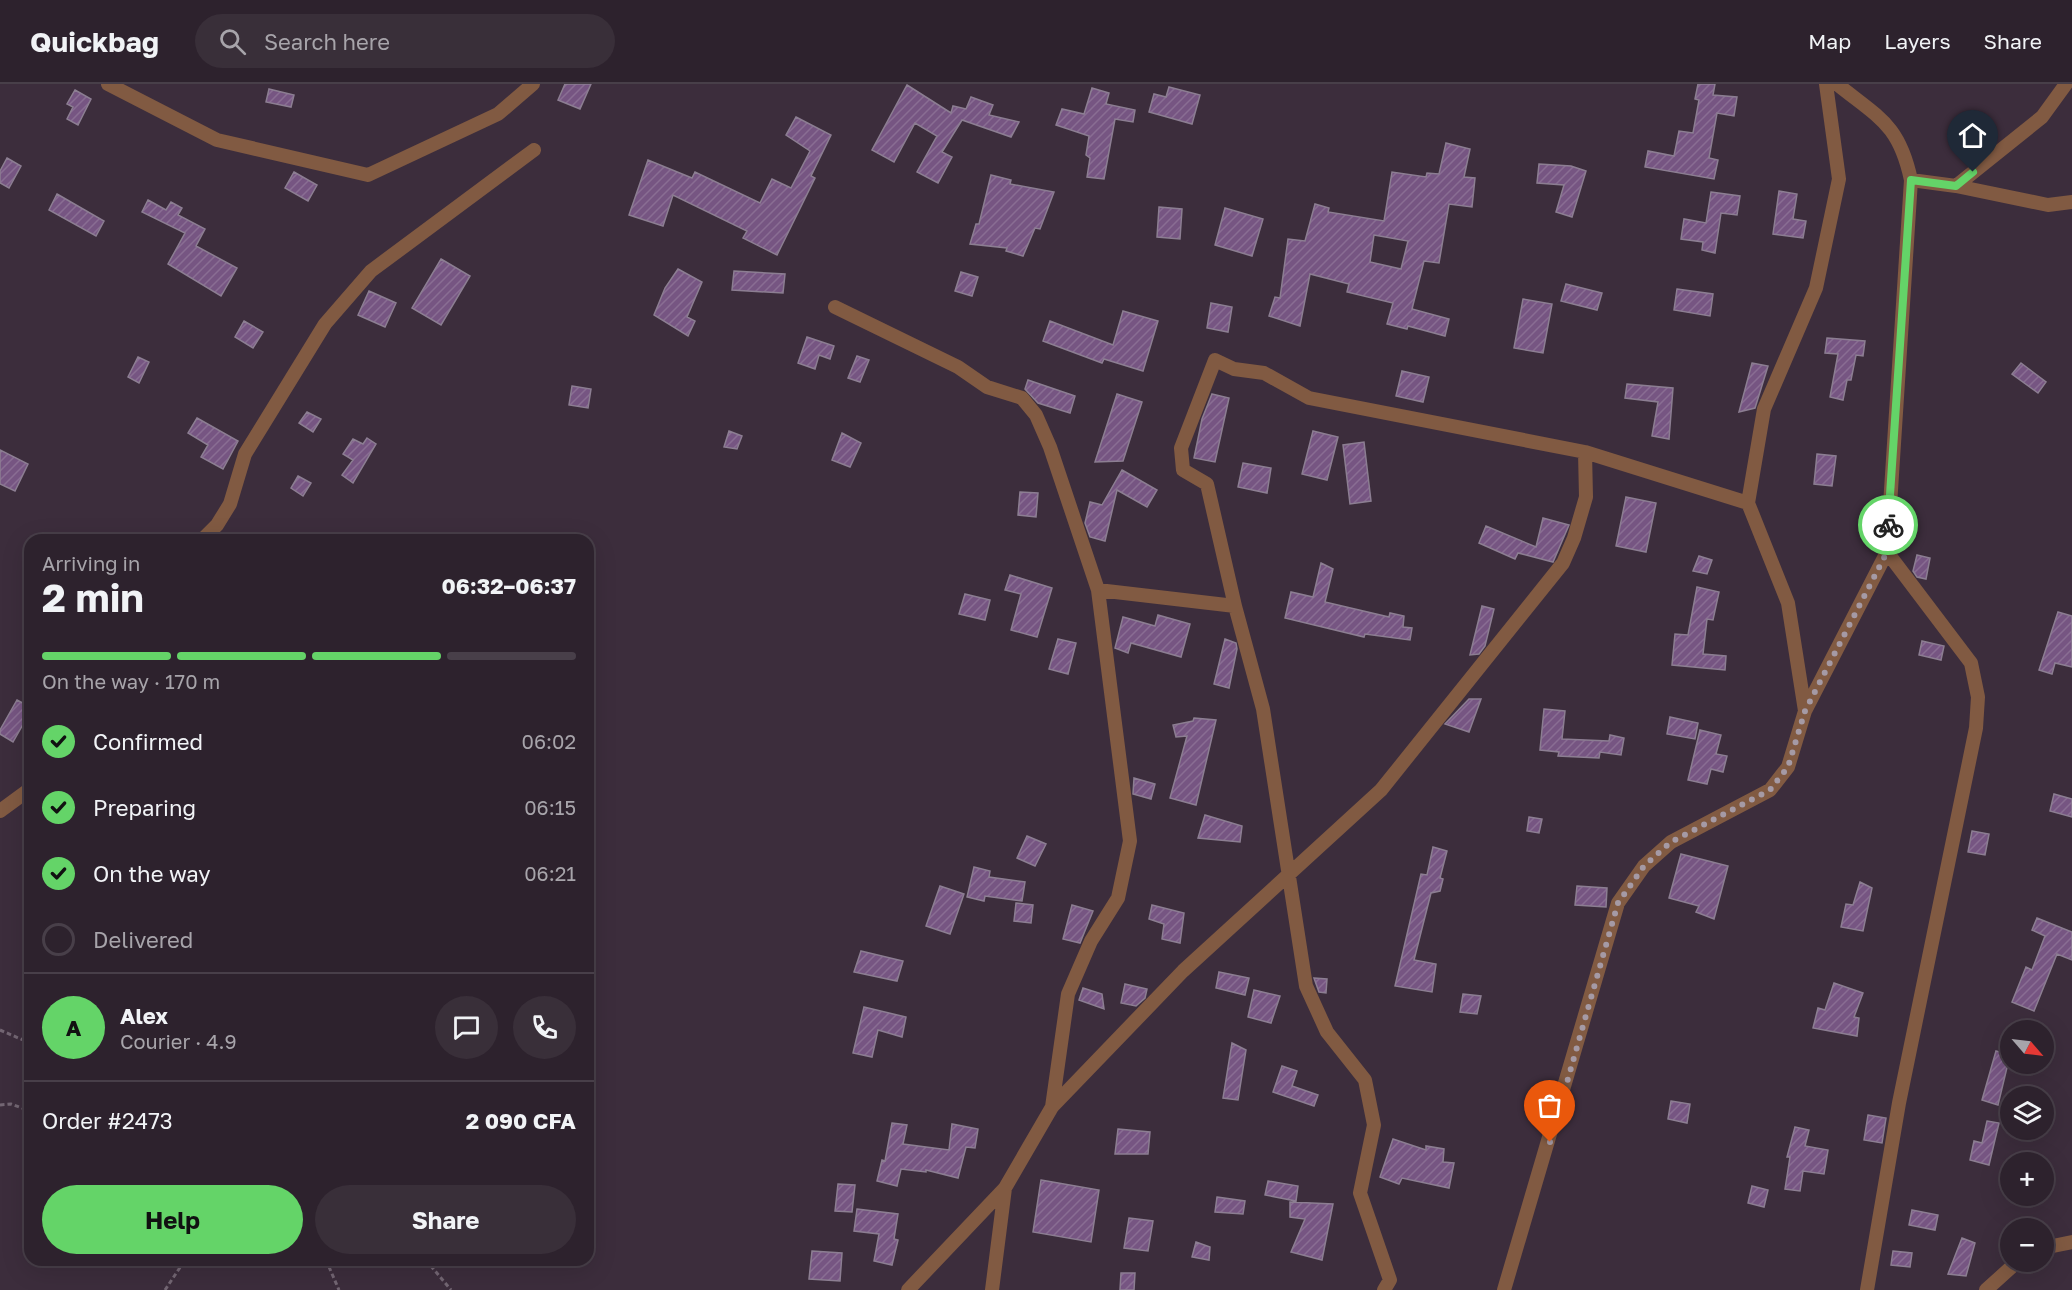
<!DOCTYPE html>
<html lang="en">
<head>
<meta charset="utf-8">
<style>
	:root { --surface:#2d222d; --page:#392f39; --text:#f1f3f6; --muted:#a7a4aa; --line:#483f49; --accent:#64d468 }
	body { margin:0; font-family:"Golos Text",sans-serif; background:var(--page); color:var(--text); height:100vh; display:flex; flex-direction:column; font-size:22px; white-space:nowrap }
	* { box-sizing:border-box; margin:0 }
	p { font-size:20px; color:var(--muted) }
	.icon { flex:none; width:33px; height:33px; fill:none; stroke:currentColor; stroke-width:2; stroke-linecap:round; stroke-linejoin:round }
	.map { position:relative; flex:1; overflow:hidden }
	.sheet { position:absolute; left:24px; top:450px; width:570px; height:732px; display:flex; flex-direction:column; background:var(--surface); border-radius:18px; box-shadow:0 6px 24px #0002,0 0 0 2px var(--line) }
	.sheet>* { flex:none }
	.needle { width:39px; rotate:118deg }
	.tools { position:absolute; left:2000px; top:936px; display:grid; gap:12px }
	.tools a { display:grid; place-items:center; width:54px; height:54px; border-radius:50%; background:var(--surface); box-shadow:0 6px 24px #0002,0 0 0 2px var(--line); font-size:30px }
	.pin { position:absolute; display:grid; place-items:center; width:51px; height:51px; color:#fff; margin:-62px -26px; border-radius:50% 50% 50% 0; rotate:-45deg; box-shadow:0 0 6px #0007 }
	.pin .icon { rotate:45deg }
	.courier { position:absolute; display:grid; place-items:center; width:60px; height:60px; margin:-30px; border:4px solid #64d468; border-radius:50%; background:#fff; color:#222; box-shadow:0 2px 8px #0007 }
	.overview em { font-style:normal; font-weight:700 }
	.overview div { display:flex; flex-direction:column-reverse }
	.overview { display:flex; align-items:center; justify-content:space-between; height:102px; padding:0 18px }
	h1 { font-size:39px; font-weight:700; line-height:45px }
	.bar { display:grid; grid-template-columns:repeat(4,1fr); gap:9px 6px; align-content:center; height:72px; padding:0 18px }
	.bar i { height:8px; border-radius:4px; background:var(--line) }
	.bar .on { background:var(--accent) }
	.bar p { grid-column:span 4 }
	.line { display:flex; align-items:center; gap:15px; padding:0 18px; border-top:2px solid var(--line) }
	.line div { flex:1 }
	.round { display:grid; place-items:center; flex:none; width:63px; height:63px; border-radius:32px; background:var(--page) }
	ol { padding:0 18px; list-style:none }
	li { display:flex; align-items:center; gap:18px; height:66px }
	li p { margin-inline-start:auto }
	li .icon { padding:6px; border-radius:50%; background:var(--accent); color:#111; stroke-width:4 }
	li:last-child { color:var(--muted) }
	li i { width:33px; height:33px; border:3px solid var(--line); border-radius:50% }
	.button { display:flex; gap:12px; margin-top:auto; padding:12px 18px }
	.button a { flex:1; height:69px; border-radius:36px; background:var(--accent); color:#111; font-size:24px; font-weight:700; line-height:69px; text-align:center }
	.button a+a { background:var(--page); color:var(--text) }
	header { display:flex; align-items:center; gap:36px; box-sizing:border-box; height:84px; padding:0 30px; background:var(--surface); border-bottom:2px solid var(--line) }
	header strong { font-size:28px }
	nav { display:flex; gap:33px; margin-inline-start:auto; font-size:21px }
	.search { width:420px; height:54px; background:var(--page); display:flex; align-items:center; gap:15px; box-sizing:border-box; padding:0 21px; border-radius:33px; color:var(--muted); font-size:22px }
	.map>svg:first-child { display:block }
</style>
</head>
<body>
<header>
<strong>Quickbag</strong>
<div class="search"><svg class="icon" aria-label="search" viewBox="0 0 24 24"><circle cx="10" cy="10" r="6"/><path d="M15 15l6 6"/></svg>Search here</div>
<nav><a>Map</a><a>Layers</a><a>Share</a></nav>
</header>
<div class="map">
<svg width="2072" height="1206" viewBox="0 0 2072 1206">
	<defs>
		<pattern id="building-hatch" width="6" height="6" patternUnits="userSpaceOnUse" patternTransform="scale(1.5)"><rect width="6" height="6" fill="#765582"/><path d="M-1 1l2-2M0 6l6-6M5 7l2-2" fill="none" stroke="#896d93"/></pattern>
	</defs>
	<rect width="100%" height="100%" fill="#3c2d3c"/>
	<path fill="url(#building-hatch)" stroke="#8c7e92" stroke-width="1.5" fill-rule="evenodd" d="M565,0H591L580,25L558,16Z
		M1698,0H1715L1713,11L1737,13L1734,32L1717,29L1709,74L1718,76L1714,95L1645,83L1648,67L1674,72L1679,47L1693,49L1699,16L1695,15Z
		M907,1L951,29L953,22L966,25L971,13L993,21L989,31L1019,38L1011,53L962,36L942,68L952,73L938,99L917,88L937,52L915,39L894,78L872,66Z
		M1169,3L1200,11L1192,40L1149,28L1154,10L1166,13Z
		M1092,4L1109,9L1106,20L1135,26L1133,38L1115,35L1104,95L1087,93L1090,74L1086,71L1089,52L1056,41L1062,25L1084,30Z
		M269,5L294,11L291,23L266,18Z
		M75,6L91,15L78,41L67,35L73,23L67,20Z
		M796,33L831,51L811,92L815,94L777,171L743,154L747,147L673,111L663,142L629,131L648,76L692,94L695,88L760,119L772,95L791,104L810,67L786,51Z
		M1446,59L1470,65L1464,93L1475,94L1472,123L1449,120L1439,179L1424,177L1412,225L1449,235L1445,252L1408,242L1407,245L1387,240L1393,219L1347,208L1349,200L1310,190L1300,242L1269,232L1275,213L1280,214L1288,155L1305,157L1315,120L1329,124L1328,128L1384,137L1392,88L1426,93L1427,89L1439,90ZM1374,151L1408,157L1401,185L1370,178Z
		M7,74L21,82L9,104L0,99V87Z
		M1539,80L1571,82L1586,87L1572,133L1556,128L1564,101L1537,99Z
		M294,88L317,101L308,117L285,104Z
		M991,91L1011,96L1010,100L1054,108L1040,145L1035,144L1023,172L1006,167L1007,164L970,160L976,140H979Z
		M1779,107L1797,110L1793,135L1806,137L1803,154L1773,150Z
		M1711,108L1740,112L1737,131L1721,129L1715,169L1702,166L1703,158L1681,155L1684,135L1706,139Z
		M57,110L104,137L96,152L49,126Z
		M148,116L166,126L171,118L182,124L178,131L205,145L196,162L237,184L221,212L168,180L185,149L142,128Z
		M1159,123L1182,125L1180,155L1157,153Z
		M1225,124L1263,135L1252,172L1215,161Z
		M441,175L470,192L441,241L412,224Z
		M678,185L702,198L687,233L695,237L688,252L654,231L665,204Z
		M734,187L785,190L783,209L732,206Z
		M961,188L978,193L972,212L955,207Z
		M1566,200L1602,209L1597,226L1561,217Z
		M1677,205L1713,210L1710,232L1674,226Z
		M369,207L396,219L385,243L358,231Z
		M1523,215L1552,220L1543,269L1514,264Z
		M1211,219L1232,223L1228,248L1207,244Z
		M1123,227L1158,237L1143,287L1104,275L1102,279L1043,257L1050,237L1113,261Z
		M244,237L263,248L253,264L235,253Z
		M807,253L834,262L830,275L819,271L815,285L798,279Z
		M1827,254L1865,257L1863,272L1856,271L1851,296H1847L1843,316L1830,313L1838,270L1825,269Z
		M857,272L869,276L860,298L848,294Z
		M138,273L149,278L139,299L128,293Z
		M1752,279L1768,282L1755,324L1739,328Z
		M2021,279L2046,298L2038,309L2012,290Z
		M1402,287L1429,293L1423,318L1396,312Z
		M1028,296L1075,312L1070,329L1038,319L1025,305Z
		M1627,300L1673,304L1669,355L1652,352L1658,318L1625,314Z
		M572,302L591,305L588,324L569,321Z
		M1117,310L1142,318L1123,377L1095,378Z
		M1212,310L1229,314L1215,378L1194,374L1202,335Z
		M307,328L321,335L313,348L299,339Z
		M197,334L238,357L223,385L201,373L208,361L188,349Z
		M729,347L742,352L737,365L724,363Z
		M1313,347L1338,353L1327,396L1302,390Z
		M842,349L861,359L850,383L832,376Z
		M367,354L376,360L353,399L342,391L353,376L343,370L353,355L363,360Z
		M1364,358L1371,417L1350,420L1343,361Z
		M0,366L28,380L15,407L0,400Z
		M1817,370L1836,372L1832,402L1814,400Z
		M1243,379L1271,384L1267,409L1238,403Z
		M1122,386L1157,406L1147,423L1117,406L1105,457L1090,453L1085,439L1090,418L1102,421Z
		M298,392L311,399L303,412L291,404Z
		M1020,408L1038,409L1036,433L1018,431Z
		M1626,413L1656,419L1646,468L1616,462Z
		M1543,434L1569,441L1553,478L1518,469L1515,475L1479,459L1486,442L1536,463Z
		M1917,471L1930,474L1926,495L1917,493L1913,487Z
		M1699,472L1712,476L1707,490L1693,487Z
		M1321,479L1333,485L1325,518L1389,533L1390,529L1404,532L1403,543L1412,544L1410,556L1365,550L1364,553L1285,534L1291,508L1313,513Z
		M1010,491L1052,504L1037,553L1011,546L1021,510L1005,506Z
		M1697,503L1719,508L1713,536L1707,535L1703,570L1726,572L1725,586L1672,581L1675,550L1688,551Z
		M965,510L990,516L985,536L959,530Z
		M1482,522L1494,525L1485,562L1479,570L1470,571Z
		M2058,528L2072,532V583L2055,579L2052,590L2039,586Z
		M1158,531L1190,540L1181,573L1131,559L1128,569L1115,564L1123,533L1155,542Z
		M1058,555L1076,559L1068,590L1049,585Z
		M1225,555L1236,559L1237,565L1229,604L1214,600Z
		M1922,557L1944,562L1941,576L1919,571Z
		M1469,615H1481L1469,648L1445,640Z
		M17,616L30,623V628L13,658L0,650V646Z
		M1544,625L1565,627L1562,655L1609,657L1610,651L1624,654L1621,671L1600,668L1599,674L1558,672L1559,668L1540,666Z
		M1670,633L1698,639L1695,655L1667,650Z
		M1194,634L1216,636L1196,721L1170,714L1187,652L1176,653L1173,641L1193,637Z
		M1700,646L1721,651L1716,670L1727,672L1723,688L1711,685L1707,700L1688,696Z
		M1134,694L1155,700L1151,715L1133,710Z
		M2054,710L2072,715V733L2050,727Z
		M1205,731L1242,742L1240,758L1198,754Z
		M1529,733L1542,735L1539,749L1527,747Z
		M1972,747L1989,750L1985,771L1968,768Z
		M1027,752L1046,760L1035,782L1017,774Z
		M1433,763L1447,767L1440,794L1443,795L1440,807L1431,809L1414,876L1436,880L1432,908L1395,902L1421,790L1427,791Z
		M1681,770L1728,782L1714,835L1696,828L1699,822L1669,814Z
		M974,783L990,787L989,793L1025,798L1022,817L985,812L984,817L967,813Z
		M1860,798L1872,804L1863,847L1841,843L1846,820L1853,821Z
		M940,802L964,810L950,850L926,842Z
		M1577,802L1607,804L1606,823L1575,821Z
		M1016,819L1033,821L1031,839L1014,837Z
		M1072,821L1093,827L1080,859L1063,855Z
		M1152,821L1184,829L1180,859L1162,855L1164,840L1149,835Z
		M2037,834L2072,848V876L2057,870L2034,927L2012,918L2026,883L2032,886L2045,852L2032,846Z
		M861,867L903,877L897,897L854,888Z
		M1219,888L1249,894L1245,911L1216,904Z
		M1314,894L1327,895L1326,909L1319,908Z
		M1834,899L1863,909L1854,933L1859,934L1857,952L1813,944L1818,924L1825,926Z
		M1125,900L1147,905L1145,914L1136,922L1121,919Z
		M1083,904L1102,910L1104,925L1079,916Z
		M1254,906L1280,912L1271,939L1248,933Z
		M1463,910L1481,912L1477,930L1460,928Z
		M864,923L906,933L902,953L878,946L872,973L853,969Z
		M1232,959L1246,966L1238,1016L1223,1014Z
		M1996,967L2010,971L1998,1021L1982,1016Z
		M1282,982L1297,987L1292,1002L1318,1011L1314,1022L1273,1008Z
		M1671,1017L1690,1020L1687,1039L1668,1035Z
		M1868,1031L1886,1034L1882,1059L1864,1056Z
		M1987,1037L1999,1039L1989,1081L1970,1076L1974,1057L1982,1059Z
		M892,1039L907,1041L903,1060L949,1066L952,1040L978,1045L975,1064L966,1063L958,1094L926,1086V1088L901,1085L897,1102L877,1097L882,1076L885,1077Z
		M1795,1043L1809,1046L1805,1062L1828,1066L1824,1090L1803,1087L1800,1107L1785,1105L1790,1073H1787Z
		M1118,1045L1150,1048L1148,1070H1115Z
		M1393,1055L1426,1066V1062L1444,1065L1443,1078L1454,1079L1449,1104L1402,1094L1399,1100L1380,1093Z
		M1041,1096L1099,1106L1091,1158L1033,1148Z
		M1268,1097L1298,1102L1296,1117L1265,1111Z
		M838,1100L855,1101L852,1128L835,1127Z
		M1752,1102L1768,1106L1764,1123L1748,1119Z
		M1217,1113L1245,1117L1243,1130L1215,1128Z
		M1290,1118L1333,1120L1322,1176L1291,1168L1305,1135L1290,1133Z
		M857,1125L898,1130L894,1155L898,1156L892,1181L874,1177L879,1150L854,1147Z
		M1912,1126L1938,1131L1935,1146L1909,1141Z
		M1129,1134L1153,1137L1148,1167L1124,1164Z
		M1962,1154L1975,1159L1966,1192L1948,1190Z
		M1196,1158L1210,1163L1209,1176L1192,1173Z
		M812,1167L842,1169L840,1197L809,1195Z
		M1893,1167L1912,1169L1910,1183L1891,1181Z
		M1121,1189H1135L1134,1206H1120Z"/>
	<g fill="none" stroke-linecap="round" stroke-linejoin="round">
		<path stroke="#736673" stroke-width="3" stroke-dasharray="4.5 3" stroke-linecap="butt" d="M0,946L30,959
			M0,1021L11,1020L30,1027
			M326,1176L339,1206
			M426,1176L451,1206
			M165,1206L185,1176"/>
		<path stroke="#815a42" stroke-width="14" d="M108,0L217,56L368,91L498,30L533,0
			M1911,96L1956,102L2042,33L2066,0
			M1956,102L2048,121L2072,118
			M835,223L958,283L987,303L1022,314L1036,331L1050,363L1098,506L1130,757L1118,814L1091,857L1068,910L1052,1023
			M202,456L217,441L230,420L245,370L325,240L371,187L534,66
			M1098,506L1235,522
			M1805,627L1887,468L1911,96C1899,40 1879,34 1837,0
			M0,727L30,705
			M2043,1164L2072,1158
			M908,1206L1005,1104L1052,1023L1183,887L1381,706L1563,479L1574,454L1586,413L1585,368
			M992,1206L1005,1104
			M1384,1206L1390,1196L1360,1109L1374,1041L1365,996L1327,948L1306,902L1263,625L1235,522L1207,400L1183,386L1181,364L1215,276L1234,285L1264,289L1309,314L1585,368L1748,419
			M1504,1206L1618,819L1644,782L1671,758L1770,706L1788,683L1805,627L1788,519L1748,419L1764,325L1816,204L1839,95L1826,0
			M1867,1206L1899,1019L1976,644L1978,613L1971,579L1887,468
			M1986,1206L2017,1178"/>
	</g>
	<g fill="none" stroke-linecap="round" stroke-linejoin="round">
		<path stroke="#a59aa5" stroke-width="6" stroke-dasharray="0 10.8" d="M1550,1058L1618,819L1644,782L1671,758L1770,706L1788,683L1805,627L1887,468L1888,441"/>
		<path stroke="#64d468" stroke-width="8" d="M1888,441L1911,96L1956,102L1973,88"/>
	</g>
</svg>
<div class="tools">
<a><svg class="needle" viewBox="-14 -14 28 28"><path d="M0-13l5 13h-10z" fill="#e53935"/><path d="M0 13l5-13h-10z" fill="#a7a4aa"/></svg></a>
<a><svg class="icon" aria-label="layers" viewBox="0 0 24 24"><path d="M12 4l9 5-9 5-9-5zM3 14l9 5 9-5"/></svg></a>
<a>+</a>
<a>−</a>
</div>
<div class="pin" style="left:1550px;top:1058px;background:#ea580c"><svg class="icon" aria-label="bag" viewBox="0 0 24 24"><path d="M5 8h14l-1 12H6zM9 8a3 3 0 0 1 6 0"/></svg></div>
<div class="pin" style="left:1973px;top:88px;background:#1f2937"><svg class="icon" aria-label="home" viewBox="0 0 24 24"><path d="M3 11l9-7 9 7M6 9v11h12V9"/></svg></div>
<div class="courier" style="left:1888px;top:441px"><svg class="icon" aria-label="bike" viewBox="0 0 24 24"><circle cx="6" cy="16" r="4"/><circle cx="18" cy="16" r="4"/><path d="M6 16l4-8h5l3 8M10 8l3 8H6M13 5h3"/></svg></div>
<section class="sheet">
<div class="overview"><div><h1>2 min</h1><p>Arriving in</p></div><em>06:32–06:37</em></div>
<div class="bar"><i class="on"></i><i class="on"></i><i class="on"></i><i></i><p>On the way · 170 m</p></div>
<ol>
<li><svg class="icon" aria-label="check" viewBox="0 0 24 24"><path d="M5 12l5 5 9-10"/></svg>Confirmed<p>06:02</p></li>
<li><svg class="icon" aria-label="check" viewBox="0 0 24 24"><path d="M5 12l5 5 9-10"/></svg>Preparing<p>06:15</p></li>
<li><svg class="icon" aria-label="check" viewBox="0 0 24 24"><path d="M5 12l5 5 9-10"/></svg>On the way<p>06:21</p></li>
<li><i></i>Delivered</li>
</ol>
<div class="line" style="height:108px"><b class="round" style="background:var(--accent);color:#111">A</b><div><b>Alex</b><p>Courier · 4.9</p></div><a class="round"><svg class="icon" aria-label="chat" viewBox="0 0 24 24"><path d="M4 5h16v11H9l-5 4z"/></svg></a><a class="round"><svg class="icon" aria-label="phone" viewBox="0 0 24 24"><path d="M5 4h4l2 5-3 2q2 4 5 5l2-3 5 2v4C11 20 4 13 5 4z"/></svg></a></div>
<div class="line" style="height:78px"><div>Order #2473</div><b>2 090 CFA</b></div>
<div class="button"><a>Help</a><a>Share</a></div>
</section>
</div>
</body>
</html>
